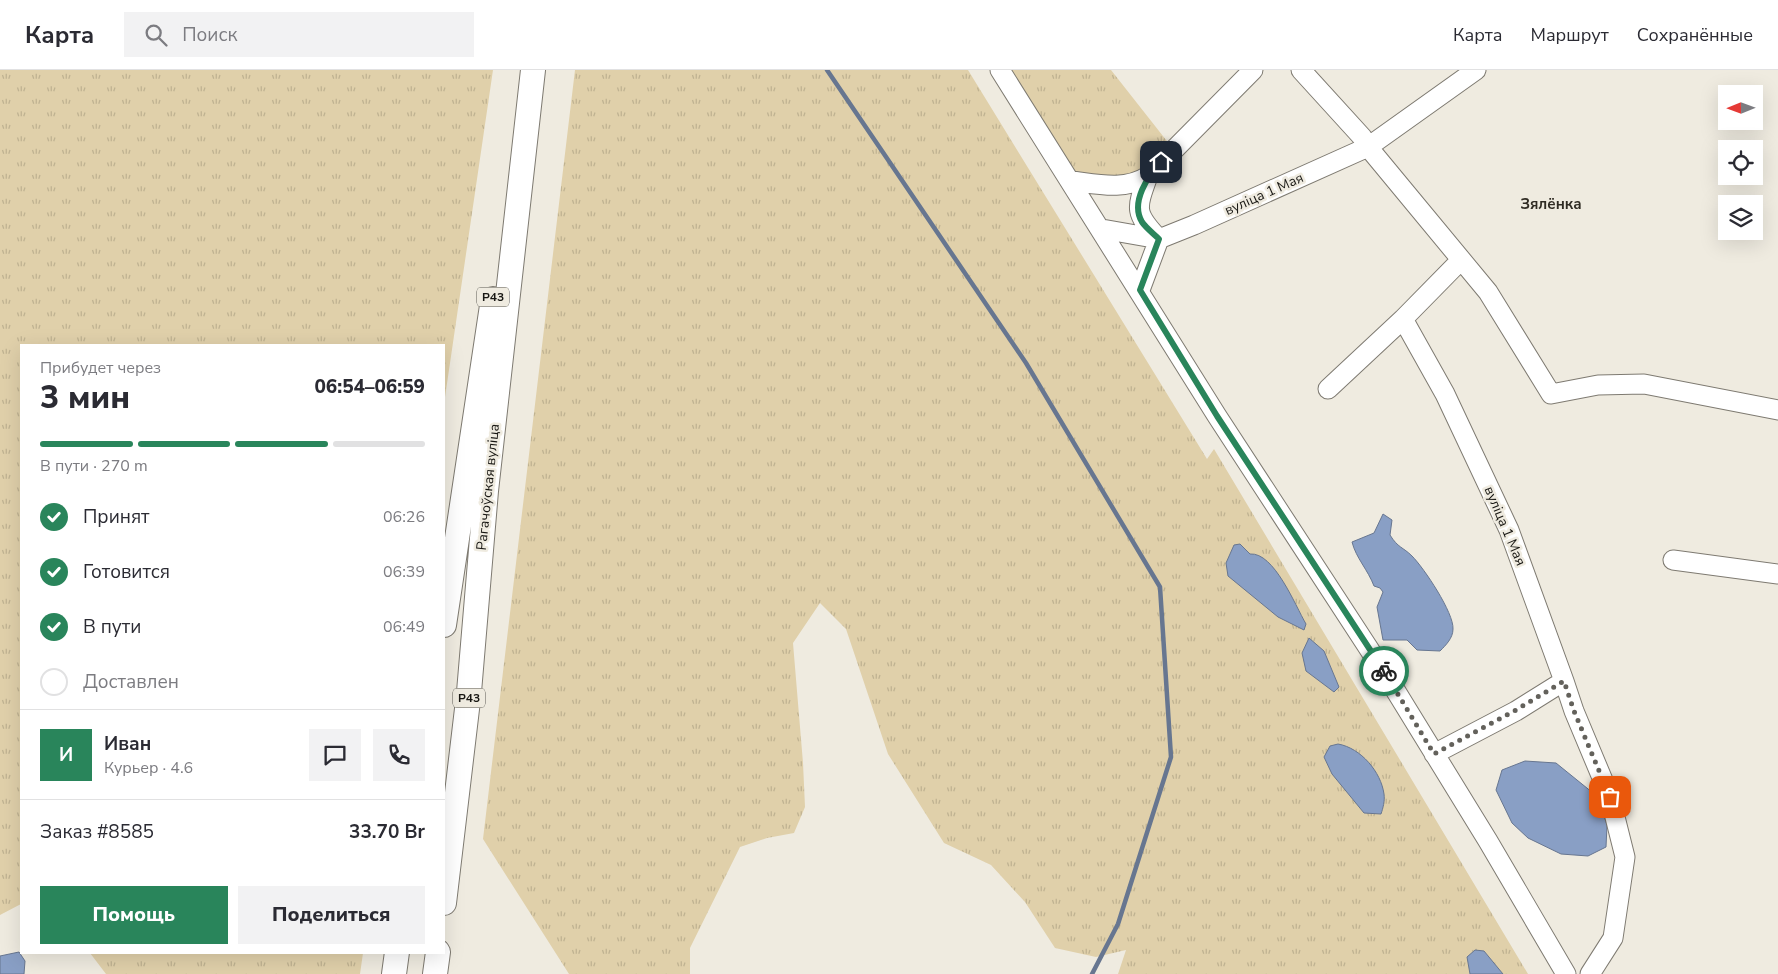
<!DOCTYPE html>
<html lang="ru">
<head>
<meta charset="utf-8">
<style>
	:root { --surface:#fff; --page:#f2f2f3; --text:#2b2b33; --muted:#7c7c81; --line:#e1e1e2; --accent:#29855b }
	body { margin:0; font-family:"Nunito Sans",sans-serif; background:var(--page); color:var(--text); height:100vh; display:flex; flex-direction:column; font-size:19px; white-space:nowrap }
	* { box-sizing:border-box; margin:0 }
	p { font-size:16px; color:var(--muted) }
	.icon { flex:none; width:28px; height:28px; fill:none; stroke:currentColor; stroke-width:2; stroke-linecap:round; stroke-linejoin:round }
	.map { position:relative; flex:1; overflow:hidden }
	.sheet { position:absolute; left:20px; top:274px; width:425px; height:610px; display:flex; flex-direction:column; background:var(--surface); border-radius:0px; box-shadow:0 5px 20px #0002 }
	.sheet>* { flex:none }
	.needle { width:32px; rotate:269deg }
	.controls { position:absolute; left:1718px; top:15px; display:grid; gap:10px }
	.controls a { display:grid; place-items:center; width:45px; height:45px; border-radius:0px; background:var(--surface); box-shadow:0 5px 20px #0002; font-size:25px }
	.pin { position:absolute; display:grid; place-items:center; width:42px; height:42px; color:#fff; margin:-21px; border-radius:10px; box-shadow:0 2px 8px #0006 }
	.courier { position:absolute; display:grid; place-items:center; width:50px; height:50px; margin:-25px; border:4px solid #29855b; border-radius:50%; background:#fff; color:#222; box-shadow:0 1px 6px #0007 }
	.head em { font-style:normal; font-weight:800 }
	.head div { display:flex; flex-direction:column-reverse }
	.head { display:flex; align-items:center; justify-content:space-between; height:85px; padding:0 20px }
	h1 { font-size:32px; font-weight:800; line-height:38px }
	.bar { display:grid; grid-template-columns:repeat(4,1fr); gap:8px 5px; align-content:center; height:60px; padding:0 20px }
	.bar i { height:6px; border-radius:4px; background:var(--line) }
	.bar .current { background:var(--accent) }
	.bar p { grid-column:span 4 }
	.line { display:flex; align-items:center; gap:12px; padding:0 20px; border-top:1px solid var(--line) }
	.line div { flex:1 }
	.round { display:grid; place-items:center; flex:none; width:52px; height:52px; border-radius:0px; background:var(--page) }
	ol { padding:0 20px; list-style:none }
	li { display:flex; align-items:center; gap:15px; height:55px }
	li p { margin-inline-start:auto }
	li .icon { padding:5px; border-radius:50%; background:var(--accent); color:#fff; stroke-width:4 }
	li:last-child { color:var(--muted) }
	li i { width:28px; height:28px; border:2px solid var(--line); border-radius:50% }
	.action { display:flex; gap:10px; margin-top:auto; padding:10px 20px }
	.action a { flex:1; height:58px; border-radius:0px; background:var(--accent); color:#fff; font-size:20px; font-weight:800; line-height:58px; text-align:center }
	.action a+a { background:var(--page); color:var(--text) }
	header { display:flex; align-items:center; gap:30px; box-sizing:border-box; height:70px; padding:0 25px; background:var(--surface); border-bottom:1px solid var(--line) }
	header strong { font-size:24px }
	nav { display:flex; gap:28px; margin-inline-start:auto; font-size:18px }
	.search { width:350px; height:45px; background:var(--page); display:flex; align-items:center; gap:12px; box-sizing:border-box; padding:0 18px; border-radius:0px; color:var(--muted); font-size:19px }
	.map>svg:first-child { display:block }
</style>
</head>
<body>
<header>
<strong>Карта</strong>
<div class="search"><svg class="icon" aria-label="search" viewBox="0 0 24 24"><circle cx="10" cy="10" r="6"/><path d="M15 15l6 6"/></svg>Поиск</div>
<nav><a>Карта</a><a>Маршрут</a><a>Сохранённые</a></nav>
</header>
<div class="map">
<svg width="1778" height="904" viewBox="0 0 1778 904">
	<defs>
		<pattern id="grass-tufts" width="24" height="20" patternUnits="userSpaceOnUse" patternTransform="scale(1.25)"><rect width="24" height="20" fill="#e0d0aa"/><path d="M3 7l-1-3M5 7V3M7 7l1-3M15 17l-1-3M17 17v-4M19 17l1-3" fill="none" stroke="#bfb291"/></pattern>
	</defs>
	<rect width="100%" height="100%" fill="#efebe0"/>
	<path fill="url(#grass-tufts)" d="M0,0H493L444,334V275H21V834L0,845Z
		M575,0H968L1207,389L1214,379L1528,904H1118L1126,880L1096,887L1055,878L1025,832L991,795L944,773L888,684L846,559L820,533L793,573L803,693L805,737L794,763L767,768L740,777L690,878V904H569L483,769Z
		M1009,0H1111L1170,75C1131,111 1127,110 1075,103Z
		M90,883H363L360,904H106Z"/>
	<path fill="#899fc5" stroke="#677690" d="M1383,444L1392,450L1390,465C1398,478 1403,477 1412,486C1424,498 1454,543 1453,559C1453,568 1446,575 1440,581L1417,580L1407,570H1383L1377,537L1383,522L1380,518L1374,516C1368,500 1356,488 1352,472L1374,463Z
		M1240,474L1250,484C1274,482 1295,535 1306,554L1304,560L1278,547L1228,506L1226,493L1234,475Z
		M1309,568L1324,581L1339,617L1334,622L1306,601L1302,583Z
		M1338,674C1361,678 1381,702 1384,724C1385,731 1383,738 1381,744L1364,743L1332,704L1324,687L1330,676Z
		M1525,691L1556,693L1598,727L1607,755L1606,777L1588,786L1561,784L1528,768L1512,753L1496,720L1502,700Z
		M1475,880L1484,881L1503,904H1470L1467,887Z
		M19,882L25,891L24,904H0V886Z"/>
	<g fill="none" stroke-linecap="round" stroke-linejoin="round">
		<path stroke="#677690" stroke-width="4.5" d="M827,0L1026,293L1160,517L1171,687L1118,854L1092,904"/>
		<g stroke="#7e7a71" stroke-width="21">
			<path id="minor" d="M1000,0L1217,346L1386,605L1488,771L1566,904
				M1301,0L1362,67L1368,77L1488,222L1551,324L1598,315L1644,314L1778,340
				M1071,111C1097,114 1125,121 1148,106L1253,0
				M1102,159L1159,169L1194,155L1368,77L1476,0
				M1140,220L1159,169C1134,143 1136,139 1148,106
				M1328,319L1403,249
				M1673,490L1778,504
				M1564,611L1574,641L1610,727L1625,787L1613,868L1590,904
				M1434,684L1516,641L1564,611L1509,460L1445,324L1403,249L1461,190"/>
		</g>
		<g stroke="#7e7a71" stroke-width="26">
			<path id="major" d="M444,555L493,229
				M444,833L469,622L486,421L533,0
				M394,904L397,882
				M435,904L438,882"/>
		</g>
		<use href="#minor" stroke="#fff" stroke-width="19"/>
		<use href="#major" stroke="#fff" stroke-width="24"/>
	</g>
	<g fill="none" stroke-linecap="round" stroke-linejoin="round">
		<path stroke="#63615b" stroke-width="5" stroke-dasharray="0 9" d="M1384,601L1434,684L1516,640L1564,611L1574,641L1610,727"/>
		<path stroke="#29855b" stroke-width="6" d="M1161,92C1148,106 1130,132 1142,152C1146,158 1154,164 1159,169L1140,220L1217,346L1384,601"/>
	</g>
	<g text-anchor="middle" dominant-baseline="central" stroke-width="5" stroke-linejoin="round" paint-order="stroke">
		<g fill="#efebe0" stroke="#585750" stroke-width="1">
			<rect x="477" y="217.5" width="32" height="19" rx="4"/>
			<rect x="453" y="618.5" width="32" height="19" rx="4"/>
		</g>
		<g font-size="12" font-weight="bold" fill="#181713">
			<text x="493" y="227">Р43</text>
			<text x="469" y="628">Р43</text>
		</g>
		<g font-size="14" fill="#181713" stroke="#efebe0">
			<text transform="translate(1264 124) rotate(-24)">вуліца 1 Мая</text>
			<text transform="translate(488 417) rotate(-84)">Рагачоўская вуліца</text>
			<text transform="translate(1505 456) rotate(67)">вуліца 1 Мая</text>
		</g>
		<g font-size="15" font-weight="bold" fill="#302c24" stroke="#efebe0">
			<text x="1551" y="134">Зялёнка</text>
		</g>
	</g>
</svg>
<div class="controls">
<a><svg class="needle" viewBox="-14 -14 28 28"><path d="M0-13l5 13h-10z" fill="#e53935"/><path d="M0 13l5-13h-10z" fill="#7c7c81"/></svg></a>
<a><svg class="icon" aria-label="locate" viewBox="0 0 24 24"><circle cx="12" cy="12" r="6"/><path d="M12 2v4M12 18v4M2 12h4M18 12h4"/></svg></a>
<a><svg class="icon" aria-label="layers" viewBox="0 0 24 24"><path d="M12 4l9 5-9 5-9-5zM3 14l9 5 9-5"/></svg></a>
</div>
<div class="pin" style="left:1610px;top:727px;background:#ea580c"><svg class="icon" aria-label="bag" viewBox="0 0 24 24"><path d="M5 8h14l-1 12H6zM9 8a3 3 0 0 1 6 0"/></svg></div>
<div class="pin" style="left:1161px;top:92px;background:#1f2937"><svg class="icon" aria-label="home" viewBox="0 0 24 24"><path d="M3 11l9-7 9 7M6 9v11h12V9"/></svg></div>
<div class="courier" style="left:1384px;top:601px"><svg class="icon" aria-label="bike" viewBox="0 0 24 24"><circle cx="6" cy="16" r="4"/><circle cx="18" cy="16" r="4"/><path d="M6 16l4-8h5l3 8M10 8l3 8H6M13 5h3"/></svg></div>
<section class="sheet">
<div class="head"><div><h1>3 мин</h1><p>Прибудет через</p></div><em>06:54–06:59</em></div>
<div class="bar"><i class="current"></i><i class="current"></i><i class="current"></i><i></i><p>В пути · 270 m</p></div>
<ol>
<li><svg class="icon" aria-label="check" viewBox="0 0 24 24"><path d="M5 12l5 5 9-10"/></svg>Принят<p>06:26</p></li>
<li><svg class="icon" aria-label="check" viewBox="0 0 24 24"><path d="M5 12l5 5 9-10"/></svg>Готовится<p>06:39</p></li>
<li><svg class="icon" aria-label="check" viewBox="0 0 24 24"><path d="M5 12l5 5 9-10"/></svg>В пути<p>06:49</p></li>
<li><i></i>Доставлен</li>
</ol>
<div class="line" style="height:90px"><b class="round" style="background:var(--accent);color:#fff">И</b><div><b>Иван</b><p>Курьер · 4.6</p></div><a class="round"><svg class="icon" aria-label="chat" viewBox="0 0 24 24"><path d="M4 5h16v11H9l-5 4z"/></svg></a><a class="round"><svg class="icon" aria-label="phone" viewBox="0 0 24 24"><path d="M5 4h4l2 5-3 2q2 4 5 5l2-3 5 2v4C11 20 4 13 5 4z"/></svg></a></div>
<div class="line" style="height:65px"><div>Заказ #8585</div><b>33.70 Br</b></div>
<div class="action"><a>Помощь</a><a>Поделиться</a></div>
</section>
</div>
</body>
</html>
